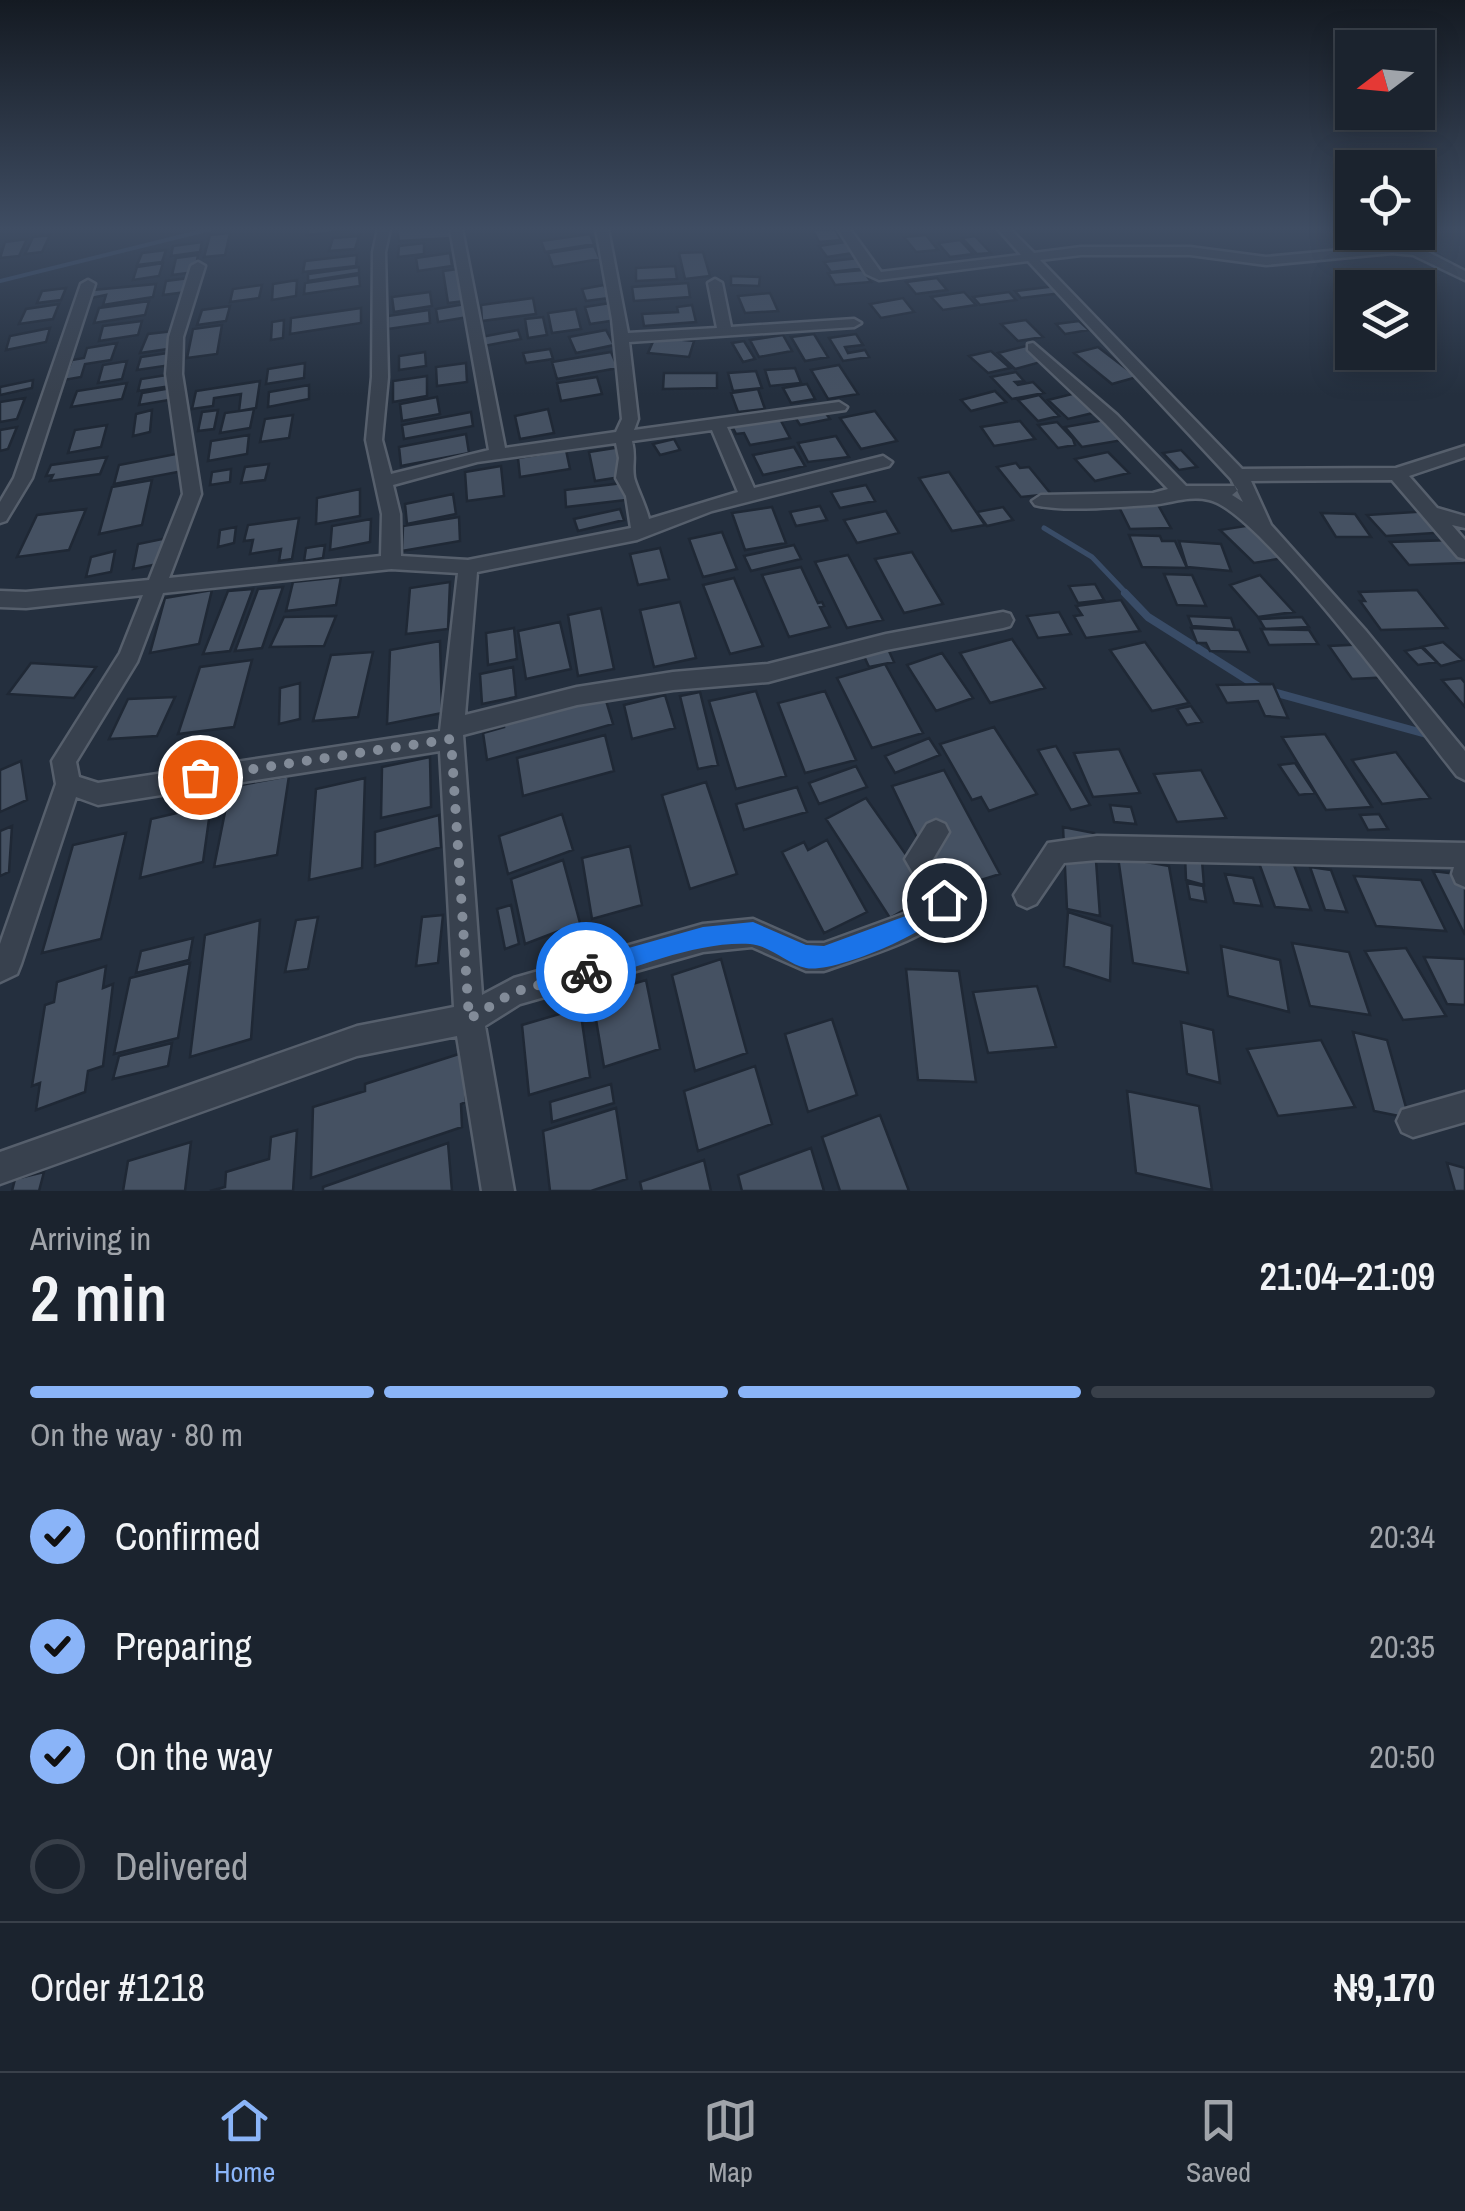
<!DOCTYPE html>
<html lang="en">
<head>
<meta charset="utf-8">
<style>
	:root { --surface:#1b232e; --page:#282f3a; --text:#f1f3f6; --muted:#a0a4aa; --line:#39404a; --accent:#8ab4f8 }
	body { margin:0; font-family:"Archivo Narrow",sans-serif; background:var(--page); color:var(--text); height:100vh; display:flex; flex-direction:column; font-size:38px; white-space:nowrap }
	* { box-sizing:border-box; margin:0 }
	p { font-size:32px; color:var(--muted) }
	.icon { flex:none; width:55px; height:55px; fill:none; stroke:currentColor; stroke-width:2; stroke-linecap:round; stroke-linejoin:round }
	.map { position:relative; height:1191px; overflow:hidden }
	.panel { display:flex; flex-direction:column; background:var(--surface); flex:1 }
	.panel>* { flex:none }
	.needle { width:65px; rotate:254deg }
	.tools { position:absolute; left:1335px; top:30px; display:grid; gap:20px }
	.tools a { display:grid; place-items:center; width:100px; height:100px; border-radius:0px; background:var(--surface); box-shadow:0 5px 25px #0003,0 0 0 2px var(--line); font-size:50px }
	.pin { position:absolute; display:grid; place-items:center; width:85px; height:85px; color:#fff; margin:-42px; border:5px solid #fff; border-radius:50%; box-shadow:0 2px 10px #0007 }
	.courier { position:absolute; display:grid; place-items:center; width:100px; height:100px; margin:-50px; border:8px solid #1a73e8; border-radius:50%; background:#fff; color:#222; box-shadow:0 2px 12px #0007 }
	.headline em { font-style:normal; font-weight:600 }
	.headline div { display:flex; flex-direction:column-reverse }
	.headline { display:flex; align-items:center; justify-content:space-between; height:170px; padding:0 30px }
	h1 { font-size:65px; font-weight:600; line-height:75px }
	.bar { display:grid; grid-template-columns:repeat(4,1fr); gap:15px 10px; align-content:center; height:120px; padding:0 30px }
	.bar i { height:12px; border-radius:8px; background:var(--line) }
	.bar .on { background:var(--accent) }
	.bar p { grid-column:span 4 }
	.line { display:flex; align-items:center; gap:25px; padding:0 30px; border-top:2px solid var(--line) }
	.line div { flex:1 }
	ol { padding:0 30px; list-style:none }
	li { display:flex; align-items:center; gap:30px; height:110px }
	li p { margin-inline-start:auto }
	li .icon { padding:10px; border-radius:50%; background:var(--accent); color:#111; stroke-width:4 }
	li:last-child { color:var(--muted) }
	li i { width:55px; height:55px; border:5px solid var(--line); border-radius:50% }
	.dock { display:flex; justify-content:space-around; align-items:center; height:140px; border-top:2px solid var(--line); background:var(--surface); font-size:28px; color:var(--muted) }
	.dock a { display:grid; justify-items:center; gap:5px }
	.dock .on { color:var(--accent) }
	.map>svg:first-child { display:block }
</style>
</head>
<body>
<div class="map">
<svg width="1465" height="1191" viewBox="0 0 1465 1191">
	<rect width="100%" height="100%" fill="#242f3e"/>
	<g fill="none" stroke-linecap="round" stroke-linejoin="round">
		<path stroke="#394c67" stroke-width="4" d="M0,281L211,229"/>
		<path stroke="#394c67" stroke-width="5" d="M1044,528L1092,557L1128,595"/>
		<path stroke="#394c67" stroke-width="8" d="M1125,593L1148,617L1262,689L1430,735"/>
	</g>
	<path fill="#455162" stroke="#1f2835" stroke-width="2.5" d="M309,229H360L307,235Z
		M397,229H450L452,238L399,241Z
		M835,229L841,240L819,242L813,230Z
		M230,233L225,255L204,257L210,235Z
		M590,234L594,244L545,252L541,241Z
		M50,235L42,252L25,254L33,237Z
		M926,235L938,250L916,252L904,237Z
		M359,236L355,249L329,251L333,238Z
		M975,236L991,253L977,254L962,238Z
		M27,239L19,256L0,258L5,242Z
		M960,240L973,254L950,257L938,243Z
		M202,242L200,252L171,256L173,246Z
		M845,242L853,253L827,257L819,246Z
		M424,243V254L398,257L399,246Z
		M594,246L600,259L553,267L548,253Z
		M166,250L162,262L137,265L142,253Z
		M703,252L710,276L685,279L679,253Z
		M450,253L452,266L418,271L416,258Z
		M198,255L195,272L172,275L176,258Z
		M357,255L356,266L303,272L305,261Z
		M858,258L866,268L831,272L824,262Z
		M163,263L159,276L133,280L137,267Z
		M675,266L677,279L636,281V268Z
		M359,267V273L308,281V274Z
		M458,269L465,301L448,303L443,271Z
		M863,270L871,282L835,285L828,273Z
		M359,275L360,286L304,294L305,283Z
		M731,276L760,277L759,286L731,285Z
		M197,277L194,291L163,295L166,281Z
		M937,278L947,290L916,294L906,282Z
		M297,280L296,296L272,300L273,284Z
		M688,283L690,297L634,301L632,287Z
		M156,284L153,297L103,305L106,295L91,298L93,290Z
		M262,285L259,298L230,302L233,289Z
		M604,285L609,298L586,301L582,289Z
		M1056,286L1062,293L1021,298L1015,291Z
		M66,288L61,300L37,303L42,291Z
		M430,292L432,306L394,312L392,297Z
		M964,292L976,305L943,310L931,297Z
		M1009,292L1016,300L980,305L973,297Z
		M770,293L778,311L745,313L738,296Z
		M533,298L536,314L482,321L481,305Z
		M903,298L914,312L881,318L870,304Z
		M149,301L145,315L94,323L99,308Z
		M610,303L617,320L590,324L585,307Z
		M59,304L53,319L19,324L26,309Z
		M465,304L468,317L438,322L436,309Z
		M692,305L696,322L644,326L642,314L678,312L677,307Z
		M230,306L226,321L197,325L202,310Z
		M361,308V323L290,334L291,318Z
		M576,309L581,329L552,333L548,313Z
		M429,310L430,323L388,329V316Z
		M543,317L547,335L528,338L525,319Z
		M284,320L283,338L271,340L272,322Z
		M1026,320L1043,337L1018,341L1001,324Z
		M142,321L138,335L99,341L103,326Z
		M1079,321L1089,330L1065,334L1056,324Z
		M222,325L217,354L187,358L193,329Z
		M50,328L46,342L6,350L10,336Z
		M182,330L175,348L140,353L148,334Z
		M518,330L521,339L484,346L481,337Z
		M606,330L614,345L576,353L569,337Z
		M814,334L828,357L805,361L791,337Z
		M856,334L863,345L845,347L848,353L865,350L869,357L843,361L829,338Z
		M783,335L792,351L759,357L750,340Z
		M655,337L694,341L689,357L648,353Z
		M744,341L755,359L743,362L732,343Z
		M117,343L111,360L85,364L81,377L64,380L72,360L84,358L87,348Z
		M1030,345L1048,360L1015,369L998,353Z
		M1098,347L1137,377L1112,384L1074,353Z
		M550,349L553,359L526,363L523,353Z
		M991,351L1010,368L988,373L969,356Z
		M174,352L171,365L137,370L141,357Z
		M425,352L426,366L399,370V356Z
		M611,352L618,368L557,379L552,362Z
		M127,361L122,379L98,383L103,365Z
		M305,363L304,378L266,384L268,369Z
		M466,363L467,382L437,386L436,367Z
		M839,365L858,394L828,399L811,370Z
		M795,368L801,383L770,386L765,370Z
		M756,371L762,388L733,391L728,373Z
		M1016,372L1024,381L1015,382L1018,385L1033,382L1044,393L1012,399L991,377Z
		M664,373H717V388L663,389Z
		M173,374L171,386L138,391L141,379Z
		M427,376V396L393,402V381Z
		M597,377L602,394L561,401L557,383Z
		M33,380L32,388L0,395V387Z
		M260,381L256,408L239,411L241,394L214,398L213,406L192,409L196,391Z
		M127,383L122,399L71,407L77,391Z
		M807,384L815,399L791,403L783,388Z
		M309,385V399L268,407L269,392Z
		M177,387L175,399L139,405L142,393Z
		M758,389L765,409L738,412L731,393Z
		M995,391L1006,402L971,411L961,400Z
		M1076,393L1097,412L1068,419L1048,400Z
		M1039,395L1059,416L1038,421L1018,400Z
		M437,397L440,414L402,421L400,404Z
		M25,398L17,419L0,422V402Z
		M254,409L250,428L220,433L225,413Z
		M548,409L554,433L520,439L515,416Z
		M152,410L150,432L133,436L136,414Z
		M218,410L214,429L198,431L202,412Z
		M824,411L830,419L800,425L795,417Z
		M875,411L897,441L861,449L840,418Z
		M471,412L473,426L404,439L402,425Z
		M293,415L289,438L260,442L265,419Z
		M780,419L790,438L750,445L744,433L736,434L731,424Z
		M1104,420L1123,440L1082,447L1065,427Z
		M1020,421L1035,439L994,446L981,427Z
		M1057,422L1073,439L1075,445L1058,448L1038,425Z
		M107,425L101,447L68,453L75,430Z
		M17,427L8,449L0,451V430Z
		M466,434L469,453L401,466L399,447Z
		M249,435L247,454L208,461L211,441Z
		M836,436L849,457L808,462L798,443Z
		M674,439L680,450L660,455L653,444Z
		M621,447L627,476L595,481L589,452Z
		M794,447L805,466L763,475L753,455Z
		M566,450L570,469L520,477L518,458Z
		M1181,450L1197,467L1179,470L1163,453Z
		M186,452L183,471L114,484L119,465Z
		M1108,452L1129,473L1095,481L1075,459Z
		M107,457L100,474L50,481L53,475L46,476L51,465Z
		M1016,463L1020,468L1029,467L1051,494L1021,497L997,467Z
		M269,464L265,480L241,483L245,467Z
		M501,466L504,496L467,501L465,472Z
		M231,469L230,482L210,485L212,472Z
		M949,472L985,525L952,531L919,478Z
		M152,480L142,525L99,534L112,487Z
		M623,483L626,500L566,507L565,490Z
		M866,485L875,501L840,508L831,492Z
		M360,489V516L316,524L317,498Z
		M453,494L456,514L407,524L405,504Z
		M1117,503H1157L1171,528L1130,529Z
		M820,506L827,520L796,526L790,512Z
		M772,507L786,543L745,550L732,513Z
		M1003,507L1013,520L987,526L977,512Z
		M86,509L69,550L17,557L37,515Z
		M620,509L624,520L578,531L574,519Z
		M886,511L899,533L857,543L844,520Z
		M1431,511L1451,532L1386,536L1367,515Z
		M1321,513L1355,514L1371,537H1336Z
		M459,517L460,541L402,551L403,526Z
		M299,518L292,559L279,561L281,549L250,554L253,540L244,541L248,525Z
		M371,519L370,542L330,550L332,526Z
		M1258,524L1289,557L1254,563L1220,530Z
		M236,527L234,543L218,547L220,530Z
		M722,532L737,569L703,577L689,539Z
		M1129,535L1160,536L1162,541H1175L1187,568L1142,567Z
		M167,538L163,563L133,569L138,544Z
		M1454,540L1465,553V563L1409,565L1390,542Z
		M1179,541L1221,544L1231,571L1187,567Z
		M325,545L323,558L304,561L306,548Z
		M794,545L801,559L751,571L744,556Z
		M660,548L669,579L638,585L630,554Z
		M115,551L111,572L86,577L91,557Z
		M912,552L943,604L904,613L875,559Z
		M848,555L883,620L847,628L815,562Z
		M801,567L818,603L822,602L824,606L820,607L830,627L789,637L762,575Z
		M1164,574L1192,575L1206,606L1177,605Z
		M1260,575L1294,612L1258,617L1230,585Z
		M341,577L336,605L286,611L293,582Z
		M734,578L763,646L730,654L703,585Z
		M450,582L448,629L406,634L410,588Z
		M1095,584L1104,600L1078,603L1069,586Z
		M283,587L262,648L235,651L258,589Z
		M253,589L230,651L203,654L228,591Z
		M212,590L199,644L150,653L165,598Z
		M1417,590L1447,628L1381,630L1360,601H1365L1359,592Z
		M1121,600L1140,631L1086,638L1074,616L1082,615L1076,606Z
		M680,602L696,658L654,667L640,610Z
		M601,608L614,669L578,676L568,615Z
		M1059,612L1071,634L1038,638L1027,616Z
		M336,616L324,646L270,647L284,617Z
		M1188,616L1231,618L1235,629L1192,626Z
		M1302,617L1309,627L1265,629L1259,619Z
		M560,622L571,669L526,679L518,631Z
		M514,628L517,659L488,665L486,633Z
		M1191,628L1239,630L1249,652L1210,651L1206,643H1197Z
		M1261,629L1309,630L1318,644L1269,645Z
		M1012,639L1045,688L990,703L960,653Z
		M440,641L442,713L387,724L390,650Z
		M1145,642L1189,703L1152,711L1110,650Z
		M1443,642L1463,660L1441,666L1421,647Z
		M1368,644L1392,677L1352,679L1329,646Z
		M1423,647L1437,662L1418,665L1405,651Z
		M888,649L894,662L869,667L863,654Z
		M373,652L358,717L313,721L331,655Z
		M942,653L973,698L936,711L907,665Z
		M252,660L234,727L178,734L200,667Z
		M31,663L96,667L74,698L8,694Z
		M885,664L923,733L872,748L837,678Z
		M513,667L516,697L482,704L480,674Z
		M1461,678L1465,683V707L1442,680Z
		M300,683V719L279,724L280,688Z
		M1273,684L1288,718L1265,716L1258,701L1227,703L1217,685Z
		M756,691L786,776L736,789L709,701Z
		M825,691L856,760L805,773L778,703Z
		M700,692L718,765L698,769L680,696Z
		M604,694L613,724L487,760L483,733L504,727L503,722Z
		M665,695L675,728L632,739L624,705Z
		M175,697L157,736L109,739L128,699Z
		M1191,706L1202,722L1187,725L1177,709Z
		M994,727L1037,794L989,811L981,797L972,800L940,744Z
		M1325,734L1372,807L1326,810L1282,737Z
		M605,735L614,771L523,796L517,758Z
		M929,738L940,755L895,773L885,756Z
		M1056,746L1090,805L1071,810L1038,750Z
		M1119,749L1140,793L1093,797L1074,753Z
		M1396,752L1430,798L1382,804L1352,760Z
		M430,757L431,807L381,818L382,767Z
		M21,761L27,800L0,812V770Z
		M1295,763L1315,793L1299,795L1279,765Z
		M856,766L867,787L819,804L809,783Z
		M944,770L1000,874L943,892L892,786Z
		M1201,770L1226,818L1177,822L1154,774Z
		M289,776L277,855L214,867L230,787Z
		M365,778L362,868L309,880L316,789Z
		M706,782L737,874L690,889L662,795Z
		M797,787L807,812L744,830L736,804Z
		M866,798L933,893L890,918L826,819Z
		M211,805L203,862L140,878L151,819Z
		M1110,805L1131,807L1136,824L1114,822Z
		M562,814L573,850L508,874L499,836Z
		M1379,814L1388,829L1368,830L1360,815Z
		M439,815L441,847L375,866V832Z
		M12,826L9,872L0,876V831Z
		M1063,827L1094,833L1100,916L1067,909Z
		M126,833L101,939L42,953L73,845Z
		M827,840L867,912L824,933L782,852L804,842L808,850Z
		M630,846L642,905L592,919L582,858Z
		M1185,856L1202,861L1204,885L1186,880Z
		M1118,857L1169,866L1188,973L1133,963Z
		M563,860L580,923L525,944L511,879Z
		M1259,863L1294,865L1311,910L1275,907Z
		M1310,867L1331,870L1347,912L1325,910Z
		M1433,871L1465,875V935Z
		M1225,874L1253,878L1262,906L1234,903Z
		M1354,876L1421,880L1446,931L1376,926Z
		M1187,883L1203,886L1206,902L1190,899Z
		M511,905L519,944L505,949L497,909Z
		M1068,912L1112,926L1110,981L1064,966Z
		M443,915L438,963L416,966L422,917Z
		M318,917L308,969L285,972L296,920Z
		M260,920L251,1039L190,1057L205,935Z
		M193,938L189,960L136,973L141,951Z
		M1292,943L1349,952L1370,1015L1310,1006Z
		M1221,946L1280,960L1289,1012L1228,996Z
		M1406,948L1446,1016L1403,1020L1365,951Z
		M1424,957L1465,959V1005L1447,1004Z
		M721,959L747,1053L695,1071L672,975Z
		M190,963L178,1038L114,1054L130,978Z
		M106,966L103,988L113,984L103,1066L88,1071L85,1092L36,1110L40,1083L32,1086L45,1005L54,1002L57,982Z
		M906,969L959,971L976,1082L918,1080Z
		M646,980L660,1049L604,1067L592,996Z
		M1037,986L1056,1047L988,1053L973,992Z
		M580,1008L590,1077L529,1095L522,1025Z
		M832,1019L857,1095L808,1112L785,1034Z
		M1181,1022L1213,1030L1220,1083L1187,1074Z
		M1353,1032L1387,1040L1409,1118L1374,1111Z
		M1321,1040L1355,1107L1278,1116L1247,1049Z
		M172,1043L168,1066L113,1079L119,1056Z
		M462,1053L466,1102L461,1104L462,1127L311,1178L313,1107L365,1091V1084Z
		M755,1066L772,1124L698,1151L684,1091Z
		M611,1084L614,1103L552,1122L550,1102Z
		M1127,1091L1199,1106L1212,1190L1136,1173Z
		M616,1108L627,1179L591,1191H550L543,1131Z
		M880,1115L909,1191H840L822,1137Z
		M297,1130L293,1191H210L225,1187L226,1172L269,1159L271,1137Z
		M191,1142L185,1191H123L128,1161Z
		M448,1143L452,1191H323V1187Z
		M811,1148L824,1191H742L738,1175Z
		M704,1160L711,1191H642L640,1182Z
		M1447,1163L1465,1168V1191H1455Z
		M44,1172L39,1191H12L15,1179Z"/>
	<g fill="none" stroke-linecap="round" stroke-linejoin="round">
		<g stroke="#565f6c" stroke-width="5">
			<path id="minor" d="M378,229H390L385,252L388,377L382,440L391,474L489,450L450,229H462L505,448L616,432L622,419L612,319L596,229H608L628,333L717,328L708,283L715,279L722,283L731,327L854,319L861,323L854,327L629,342L638,419L634,430L839,402L847,407L845,410L727,427L754,488L883,456L892,462L889,466L712,511L637,540L477,572L465,715L577,687L673,672L768,664L886,634L1003,612L1010,614L1013,620L1010,626L1003,628L886,650L768,682L673,690L577,705L463,735L482,995L514,978L703,924L753,919L807,943H824L909,912L927,897L905,859L927,824L936,820L945,824L949,832L933,859L957,900C941,938 861,957 824,971H806L752,947L703,952L520,1004L485,1026L514,1191H482L457,1036L357,1056L0,1184V1152L357,1026L454,1007L440,751L98,805L76,797L21,964L17,974L0,982V944L56,784L52,761L120,653L143,595L26,608L0,607V591L26,592L149,580L183,494L166,374L169,337L191,266L198,262L205,266L183,337L182,374L201,494L169,578L381,556L382,514L366,440L372,377L373,252ZM712,430L738,492L649,519C646,506 635,484 634,477C632,464 636,458 632,441ZM616,443L619,458L616,478L626,496L631,528L468,560L401,556L400,514L393,485L477,462ZM391,569L458,573L440,731L98,783L79,777L76,762L137,662L163,593Z
				M838,229H850L881,272L1021,255L998,229H1010L1034,253L1081,247H1190L1266,257L1395,245L1372,232H1389L1465,271V280L1413,255L1392,253L1266,265L1190,255H1081L1040,260L1242,469L1396,468L1465,446V457L1409,476L1437,508L1465,516V528L1452,525L1465,540V559L1458,557L1392,480L1251,481L1271,525L1366,631L1465,751V780L1457,776C1418,727 1258,509 1209,500C1187,495 1170,504 1149,505C1120,507 1061,512 1035,505L1032,501L1041,495L1153,493L1168,489L1105,423L1028,350V344L1033,343L1117,415L1186,486H1235L1238,490L1232,495L1243,502L1231,479L1028,261L879,280L866,274Z
				M88,280L95,284L32,478L6,521L0,523V502L14,478L81,284Z
				M1097,836L1465,843V887L1456,883L1452,874L1454,867L1097,860L1064,863L1036,904L1027,908L1018,904L1014,895L1048,843Z
				M1465,1092V1122L1413,1137L1402,1132L1397,1121L1402,1110Z"/>
		</g>
		<use href="#minor" fill="#38414e" fill-rule="evenodd"/>
	</g>
	<linearGradient id="sky" x2="0" y2="1"><stop stop-color="#141a22"/><stop offset="0.58" stop-color="#3f4d63"/><stop offset="1" stop-color="#3f4d63" stop-opacity="0"/></linearGradient>
	<rect width="1465" height="395" fill="url(#sky)"/>
	<path fill="#1a73e8" d="M944,890L952,893L955,900C943,928 835,974 806,968C787,964 769,945 750,944C696,941 637,968 586,983L578,980L574,972L578,964L586,960L703,927L753,922L806,945L824,946L911,914Z"/>
	<g fill="none" stroke-linecap="round" stroke-linejoin="round">
		<path stroke="#828b98" stroke-width="10" stroke-dasharray="0 18" d="M200,777L451,739L469,1019L514,992L586,972"/>
	</g>
</svg>
<div class="tools">
<a><svg class="needle" viewBox="-14 -14 28 28"><path d="M0-13l5 13h-10z" fill="#e53935"/><path d="M0 13l5-13h-10z" fill="#a0a4aa"/></svg></a>
<a><svg class="icon" aria-label="locate" viewBox="0 0 24 24"><circle cx="12" cy="12" r="6"/><path d="M12 2v4M12 18v4M2 12h4M18 12h4"/></svg></a>
<a><svg class="icon" aria-label="layers" viewBox="0 0 24 24"><path d="M12 4l9 5-9 5-9-5zM3 14l9 5 9-5"/></svg></a>
</div>
<div class="pin" style="left:200px;top:777px;background:#ea580c"><svg class="icon" aria-label="bag" viewBox="0 0 24 24"><path d="M5 8h14l-1 12H6zM9 8a3 3 0 0 1 6 0"/></svg></div>
<div class="pin" style="left:944px;top:900px;background:#1f2937"><svg class="icon" aria-label="home" viewBox="0 0 24 24"><path d="M3 11l9-7 9 7M6 9v11h12V9"/></svg></div>
<div class="courier" style="left:586px;top:972px"><svg class="icon" aria-label="bike" viewBox="0 0 24 24"><circle cx="6" cy="16" r="4"/><circle cx="18" cy="16" r="4"/><path d="M6 16l4-8h5l3 8M10 8l3 8H6M13 5h3"/></svg></div>
</div>
<section class="panel">
<div class="headline"><div><h1>2 min</h1><p>Arriving in</p></div><em>21:04–21:09</em></div>
<div class="bar"><i class="on"></i><i class="on"></i><i class="on"></i><i></i><p>On the way · 80 m</p></div>
<ol>
<li><svg class="icon" aria-label="check" viewBox="0 0 24 24"><path d="M5 12l5 5 9-10"/></svg>Confirmed<p>20:34</p></li>
<li><svg class="icon" aria-label="check" viewBox="0 0 24 24"><path d="M5 12l5 5 9-10"/></svg>Preparing<p>20:35</p></li>
<li><svg class="icon" aria-label="check" viewBox="0 0 24 24"><path d="M5 12l5 5 9-10"/></svg>On the way<p>20:50</p></li>
<li><i></i>Delivered</li>
</ol>
<div class="line" style="height:130px"><div>Order #1218</div><b>₦9,170</b></div>
</section>
<nav class="dock">
<a class="on"><svg class="icon" aria-label="home" viewBox="0 0 24 24"><path d="M3 11l9-7 9 7M6 9v11h12V9"/></svg>Home</a>
<a><svg class="icon" aria-label="map" viewBox="0 0 24 24"><path d="M3 6l6-2 6 2 6-2v14l-6 2-6-2-6 2zM9 4v14M15 6v14"/></svg>Map</a>
<a><svg class="icon" aria-label="saved" viewBox="0 0 24 24"><path d="M7 4h10v16l-5-4-5 4z"/></svg>Saved</a>
</nav>
</body>
</html>
